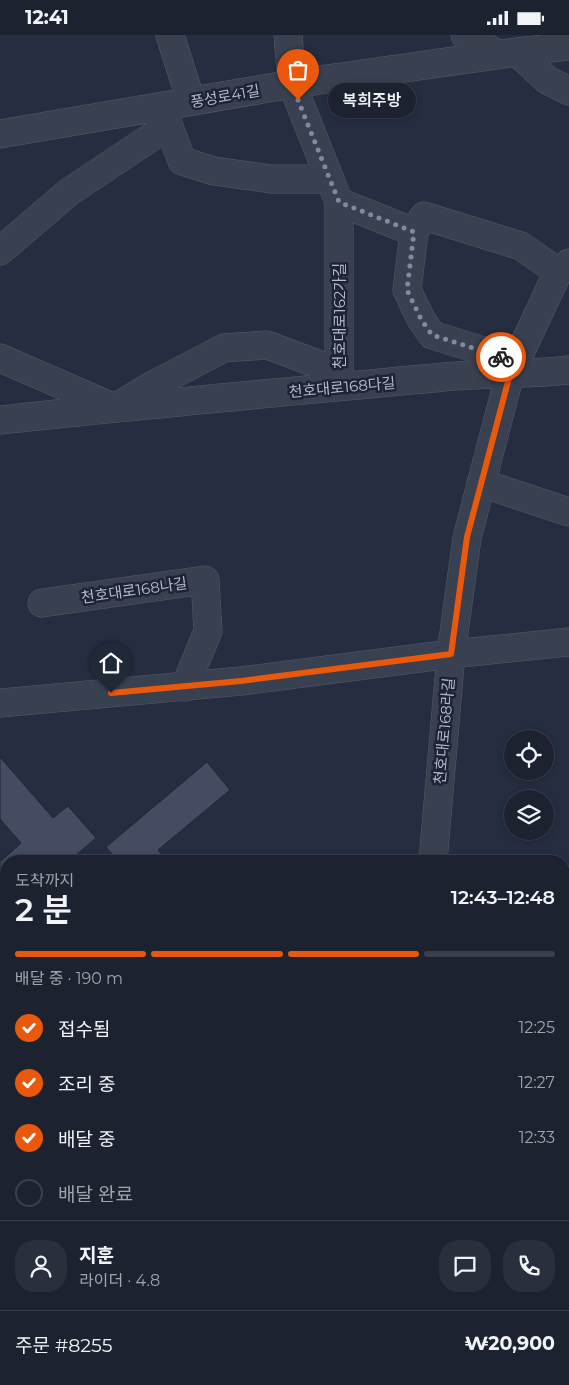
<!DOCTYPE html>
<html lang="ko">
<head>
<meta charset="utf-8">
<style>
	:root { --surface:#1c2230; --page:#292f3c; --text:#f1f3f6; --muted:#a0a4ab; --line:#3a3f4c; --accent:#ea580c }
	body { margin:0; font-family:Montserrat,"Noto Sans KR",sans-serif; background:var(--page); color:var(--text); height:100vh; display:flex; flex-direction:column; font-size:19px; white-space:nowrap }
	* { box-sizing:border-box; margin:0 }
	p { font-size:16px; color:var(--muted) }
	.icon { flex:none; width:28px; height:28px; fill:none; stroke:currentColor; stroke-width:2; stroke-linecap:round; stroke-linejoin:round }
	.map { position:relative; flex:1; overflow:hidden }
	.panel { position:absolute; left:0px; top:820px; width:570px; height:530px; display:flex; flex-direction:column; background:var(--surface); border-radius:20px 20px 0 0; box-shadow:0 2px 8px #0003,0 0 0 1px var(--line) }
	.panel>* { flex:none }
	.tools { position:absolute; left:504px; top:695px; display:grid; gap:10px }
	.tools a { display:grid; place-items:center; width:50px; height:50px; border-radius:50%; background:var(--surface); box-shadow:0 2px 8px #0003,0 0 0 1px var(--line); font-size:25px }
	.pin { position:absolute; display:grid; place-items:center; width:42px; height:42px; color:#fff; margin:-51px -21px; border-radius:50% 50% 50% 0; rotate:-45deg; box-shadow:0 0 5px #0007 }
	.pin .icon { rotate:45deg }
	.courier { position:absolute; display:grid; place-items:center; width:50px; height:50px; margin:-25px; border:4px solid #ea580c; border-radius:50%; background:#fff; color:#222; box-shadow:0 1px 6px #0007 }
	.bubble { position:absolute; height:35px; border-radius:18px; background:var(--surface); box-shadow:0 2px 8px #0003,0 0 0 1px var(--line); font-size:16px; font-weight:600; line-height:35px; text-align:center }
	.summary em { font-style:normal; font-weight:600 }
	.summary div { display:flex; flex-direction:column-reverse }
	.summary { display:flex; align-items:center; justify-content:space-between; height:85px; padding:0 15px }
	h1 { font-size:32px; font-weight:600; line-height:38px }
	.bar { display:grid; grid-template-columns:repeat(4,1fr); gap:8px 5px; align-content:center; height:60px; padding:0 15px }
	.bar i { height:6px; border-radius:4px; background:var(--line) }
	.bar .selected { background:var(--accent) }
	.bar p { grid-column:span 4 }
	.line { display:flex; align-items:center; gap:12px; padding:0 15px; border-top:1px solid var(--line) }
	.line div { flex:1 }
	.round { display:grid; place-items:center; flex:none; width:52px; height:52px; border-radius:20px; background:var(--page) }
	ol { padding:0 15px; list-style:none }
	li { display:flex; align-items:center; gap:15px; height:55px }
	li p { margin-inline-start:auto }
	li .icon { padding:5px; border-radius:50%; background:var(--accent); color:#fff; stroke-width:4 }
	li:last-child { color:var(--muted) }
	li i { width:28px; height:28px; border:2px solid var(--line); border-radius:50% }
	.status { display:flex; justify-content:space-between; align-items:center; height:35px; padding:0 25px; background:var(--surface); direction:ltr }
	.status svg { height:14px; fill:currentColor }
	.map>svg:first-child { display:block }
</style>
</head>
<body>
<div class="status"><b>12:41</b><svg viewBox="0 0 49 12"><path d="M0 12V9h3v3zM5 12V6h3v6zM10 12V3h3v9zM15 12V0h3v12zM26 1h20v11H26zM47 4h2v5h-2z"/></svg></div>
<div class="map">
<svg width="569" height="1350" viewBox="0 0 569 1350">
	<rect width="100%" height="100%" fill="#252d40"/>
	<path fill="#444c62" stroke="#202637" d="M0,722L53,783L68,771L96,803L69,826H6V881L0,886V827L21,808L0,784Z
		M207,727L230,755L158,815L167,826H118L106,812Z
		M569,995V1104H564V996Z"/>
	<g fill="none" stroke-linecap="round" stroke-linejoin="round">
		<g stroke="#545a6a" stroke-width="29">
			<path id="minor" d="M170,0L191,66
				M288,0L292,49L339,167V352
				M465,0L497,19
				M517,17L547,45L569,56
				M162,73L182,126L214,136L271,144H330
				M0,99L292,49L517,17L569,11
				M339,167L414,197L407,255L421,284L432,300L500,321L510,339
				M414,197L424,181L521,211L558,237
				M0,216L69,157L168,91
				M0,323L115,373L153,350L224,313L267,310L318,329L339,352
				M0,385C148,369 296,356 444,342C486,338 528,340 569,335
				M481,448L569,477
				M42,568L205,545L208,596L185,652
				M0,668L241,646L451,619L569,607
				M433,826L451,619L467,503L510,339L558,237L569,228
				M564,919L569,918
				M0,982L6,977
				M0,1092L6,1100
				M564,1230H569
				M0,1245H6
				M63,1344V1345
				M294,1344V1350"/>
		</g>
		<use href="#minor" stroke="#394050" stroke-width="28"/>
	</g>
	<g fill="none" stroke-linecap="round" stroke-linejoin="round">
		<path stroke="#83899a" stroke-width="5" stroke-dasharray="0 9" d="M298,65L339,167L414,197L407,255L421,284L432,300L501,322"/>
		<path stroke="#ea580c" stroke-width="6" d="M111,658L241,646L451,619L467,502L510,339L501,322"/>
	</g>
	<g text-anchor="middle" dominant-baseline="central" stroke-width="5" stroke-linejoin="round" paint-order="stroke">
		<g font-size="15" fill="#b5bbca" stroke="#1e2435">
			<text transform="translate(225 61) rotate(-10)">풍성로41길</text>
			<text transform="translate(339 281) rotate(-90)">천호대로162가길</text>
			<text transform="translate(342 352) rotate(-5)">천호대로168다길</text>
			<text transform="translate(134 555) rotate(-8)">천호대로168나길</text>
			<text transform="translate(444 696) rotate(-85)">천호대로168라길</text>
		</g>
	</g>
</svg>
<div class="tools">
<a><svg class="icon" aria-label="locate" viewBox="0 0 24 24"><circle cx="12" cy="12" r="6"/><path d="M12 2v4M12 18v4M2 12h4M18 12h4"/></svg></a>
<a><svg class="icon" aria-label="layers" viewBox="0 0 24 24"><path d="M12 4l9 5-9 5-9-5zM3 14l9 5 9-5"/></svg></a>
</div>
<div class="pin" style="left:298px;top:65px;background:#ea580c"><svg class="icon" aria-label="bag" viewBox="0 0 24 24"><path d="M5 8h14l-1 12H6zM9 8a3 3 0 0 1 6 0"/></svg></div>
<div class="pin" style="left:111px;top:658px;background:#1f2937"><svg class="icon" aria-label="home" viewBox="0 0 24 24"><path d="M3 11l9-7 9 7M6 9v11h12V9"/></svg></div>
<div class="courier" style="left:501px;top:322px"><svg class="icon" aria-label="bike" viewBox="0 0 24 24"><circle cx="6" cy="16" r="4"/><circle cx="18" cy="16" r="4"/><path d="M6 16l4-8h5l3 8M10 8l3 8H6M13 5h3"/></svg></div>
<div class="bubble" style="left:328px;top:48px;width:88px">복희주방</div>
<section class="panel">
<div class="summary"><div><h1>2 분</h1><p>도착까지</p></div><em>12:43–12:48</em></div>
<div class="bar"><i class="selected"></i><i class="selected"></i><i class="selected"></i><i></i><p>배달 중 · 190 m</p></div>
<ol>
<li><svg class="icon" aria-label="check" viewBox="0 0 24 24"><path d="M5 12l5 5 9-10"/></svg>접수됨<p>12:25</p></li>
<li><svg class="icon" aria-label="check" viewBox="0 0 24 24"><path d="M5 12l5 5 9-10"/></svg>조리 중<p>12:27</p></li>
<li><svg class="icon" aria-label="check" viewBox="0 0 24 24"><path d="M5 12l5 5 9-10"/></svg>배달 중<p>12:33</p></li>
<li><i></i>배달 완료</li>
</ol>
<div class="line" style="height:90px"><a class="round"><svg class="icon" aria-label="person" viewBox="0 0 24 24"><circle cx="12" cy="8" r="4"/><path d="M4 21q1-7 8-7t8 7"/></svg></a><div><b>지훈</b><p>라이더 · 4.8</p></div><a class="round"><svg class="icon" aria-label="chat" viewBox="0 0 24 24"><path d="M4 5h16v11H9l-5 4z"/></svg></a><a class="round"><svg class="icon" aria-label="phone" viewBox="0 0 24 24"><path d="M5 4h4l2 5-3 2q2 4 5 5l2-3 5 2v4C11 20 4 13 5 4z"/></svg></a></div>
<div class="line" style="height:65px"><div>주문 #8255</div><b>₩20,900</b></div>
</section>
</div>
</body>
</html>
